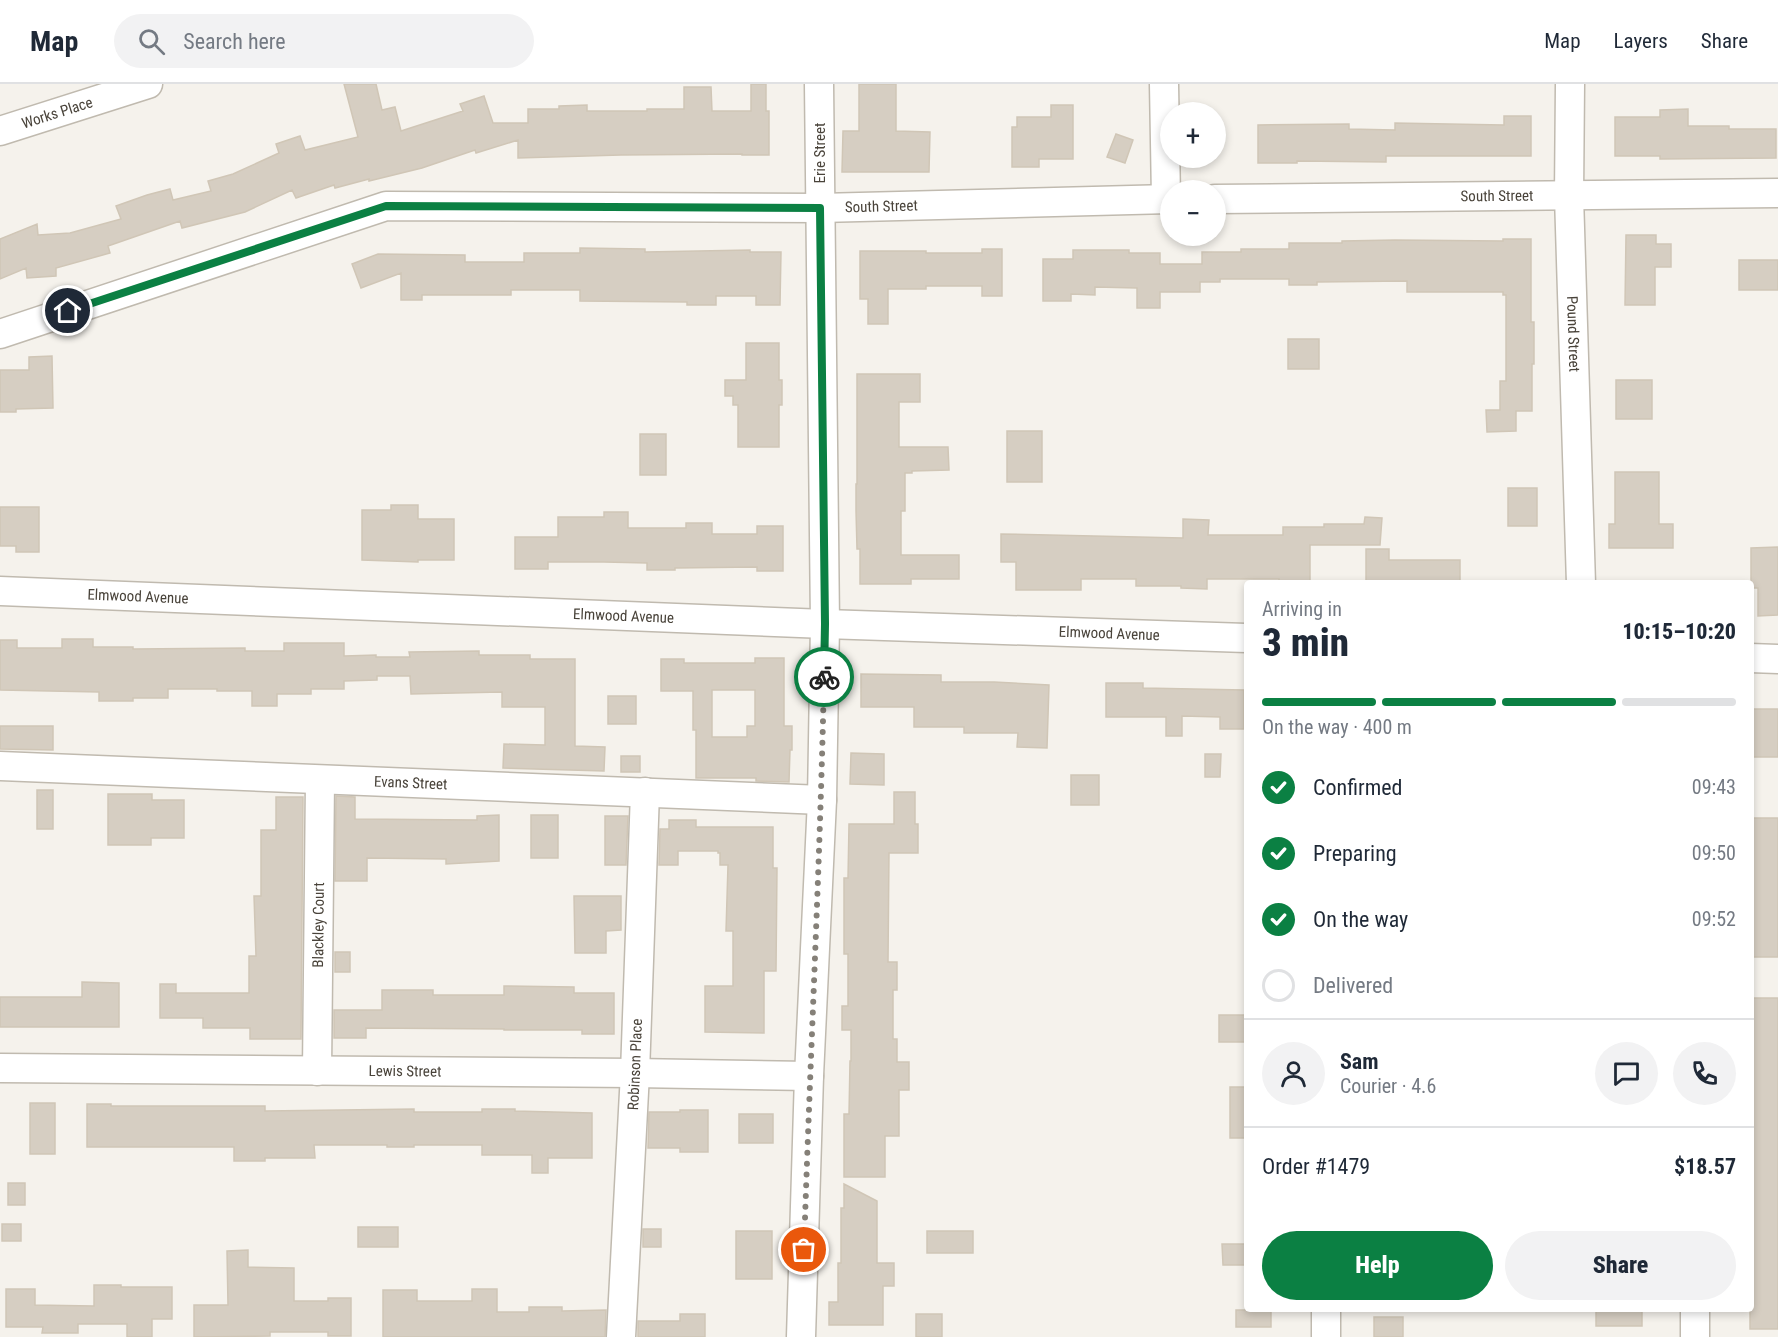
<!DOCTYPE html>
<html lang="en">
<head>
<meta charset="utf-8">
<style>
	:root { --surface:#fff; --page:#f2f2f3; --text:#1f2937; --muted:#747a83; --line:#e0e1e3; --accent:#0b8043 }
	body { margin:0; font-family:"Roboto Condensed",sans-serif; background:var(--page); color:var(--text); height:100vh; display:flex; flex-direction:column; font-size:22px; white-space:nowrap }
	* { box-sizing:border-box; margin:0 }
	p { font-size:20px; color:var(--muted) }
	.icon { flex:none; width:33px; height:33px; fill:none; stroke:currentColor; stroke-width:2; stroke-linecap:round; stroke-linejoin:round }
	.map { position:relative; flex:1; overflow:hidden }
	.details { position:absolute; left:1244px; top:496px; width:510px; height:732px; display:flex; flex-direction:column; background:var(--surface); border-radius:6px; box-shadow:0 3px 9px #0003 }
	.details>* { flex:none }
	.tools { position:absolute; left:1160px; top:18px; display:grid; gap:12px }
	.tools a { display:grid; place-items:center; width:66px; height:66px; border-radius:50%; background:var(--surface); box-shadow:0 3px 9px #0003; font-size:30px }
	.pin { position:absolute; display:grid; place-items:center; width:51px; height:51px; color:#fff; margin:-26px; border:3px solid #fff; border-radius:50%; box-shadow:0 2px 6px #0007 }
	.courier { position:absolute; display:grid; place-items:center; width:60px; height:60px; margin:-30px; border:4px solid #0b8043; border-radius:50%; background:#fff; color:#222; box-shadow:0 2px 8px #0007 }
	.overview em { font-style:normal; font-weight:800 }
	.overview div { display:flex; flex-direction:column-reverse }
	.overview { display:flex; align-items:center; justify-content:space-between; height:102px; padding:0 18px }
	h1 { font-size:39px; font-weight:800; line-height:45px }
	.bar { display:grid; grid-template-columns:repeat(4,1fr); gap:9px 6px; align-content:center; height:72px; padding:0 18px }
	.bar i { height:8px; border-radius:4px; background:var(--line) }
	.bar .active { background:var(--accent) }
	.bar p { grid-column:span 4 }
	.line { display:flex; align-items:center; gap:15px; padding:0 18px; border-top:2px solid var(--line) }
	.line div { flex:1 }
	.round { display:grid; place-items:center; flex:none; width:63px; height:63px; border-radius:32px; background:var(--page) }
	ol { padding:0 18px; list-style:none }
	li { display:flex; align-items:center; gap:18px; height:66px }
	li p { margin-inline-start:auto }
	li .icon { padding:6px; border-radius:50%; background:var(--accent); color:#fff; stroke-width:4 }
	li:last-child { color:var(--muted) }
	li i { width:33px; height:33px; border:3px solid var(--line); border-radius:50% }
	.primary-button { display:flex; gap:12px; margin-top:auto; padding:12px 18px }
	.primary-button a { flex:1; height:69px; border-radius:36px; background:var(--accent); color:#fff; font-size:24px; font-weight:800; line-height:69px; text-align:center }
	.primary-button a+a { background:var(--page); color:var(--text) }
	header { display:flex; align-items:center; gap:36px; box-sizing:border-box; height:84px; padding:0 30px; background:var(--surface); border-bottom:2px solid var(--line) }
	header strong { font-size:28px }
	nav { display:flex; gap:33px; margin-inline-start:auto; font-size:21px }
	.search { width:420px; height:54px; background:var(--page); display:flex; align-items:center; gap:15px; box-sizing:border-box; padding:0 21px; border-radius:33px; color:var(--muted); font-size:22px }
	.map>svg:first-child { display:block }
</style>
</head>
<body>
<header>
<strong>Map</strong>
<div class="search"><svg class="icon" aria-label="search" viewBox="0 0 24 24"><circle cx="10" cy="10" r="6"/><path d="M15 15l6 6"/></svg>Search here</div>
<nav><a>Map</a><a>Layers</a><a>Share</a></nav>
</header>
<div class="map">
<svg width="1778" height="1253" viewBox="0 0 1778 1253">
	<rect width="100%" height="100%" fill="#f5f2ec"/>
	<path fill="#d6cec2" stroke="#d0c6b6" stroke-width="1.5" fill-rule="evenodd" d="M344,0H376L382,26L395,23L401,47L463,27L460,20L484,12L493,39H528V25H559V22L587,21V27H647V25H684V3H711L712,27H751V0H766V27H769V71H742V70L621,71L518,74V56L476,69L475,66L422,84L369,97V95L335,104L334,101L296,114L292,106L245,128L182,144L180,137L108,162L110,169L56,184V192L27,194L26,184L0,195V155L37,140L38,151L70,149L121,135L116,122L147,111L170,105L173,116L211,107L208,97L233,90L279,69L276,60L300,52L305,66L358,53Z
		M859,0H896V47L930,48L929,88H842L843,47H859Z
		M1051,21H1073V75H1039V83H1012V43H1017V33H1051Z
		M1688,25V42H1729V45H1776V74L1660,75V72H1615V33H1660V26Z
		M1504,32H1531V72H1386V78L1297,77V79H1258V41L1349,40V45L1395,46V39L1504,41Z
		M1116,50L1133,56L1125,79L1107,73Z
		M1626,151H1656V160H1671V183H1655V221H1625Z
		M1503,155H1531V238H1534V280H1532V327H1516V347L1487,348L1486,326H1500V297H1506V211H1503V208H1407V197L1317,198V201H1289V195H1220V198H1200V208H1160V224H1137V204L1095,203V211L1071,210V217H1043V175H1073V166H1129V169H1160V180H1202V168H1241V165H1289V159H1342V157L1395,156L1503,157Z
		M580,164L645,165V168L750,166V168H781L780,221H756V212H716V221H687V218L580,217V206H511V211H422V216H401V189L361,204L352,180L378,170L465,171V178H524V169H580Z
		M982,165H1002V212H982V202H926V205H888V240H868V215H860V167H926V169H982Z
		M1739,176H1778V206H1739Z
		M1288,255H1319V285H1288Z
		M746,259H779V296H782V321H779V363H738V321H733V312H725V296H746Z
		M52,272L53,324L16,325V328H0V286H29V273Z
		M857,290H920V318H899V363H948L949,386L912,387V389H905V427H901V471H959V495H911V500H860V465H857L856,427V400H857Z
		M1616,296H1652V335H1616Z
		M1007,347H1042V398H1007Z
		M640,350H666V391H640Z
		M1615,388H1659V440H1673V464H1609V440H1615Z
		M1508,404H1537V442H1508Z
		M391,421H418V435H454V476H418V478L362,476V426H391Z
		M0,423H39V468H16V462H0Z
		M604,428H628V444H686V439H712V450H757V442H783V487H757V483L675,484V486H647V479L604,478H548V485H515V453H558V433H604Z
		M1365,433L1382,434L1380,461H1310V500H1279V495H1207V505L1181,504V502H1136V495H1081V506H1016V478H1001V450L1183,454V435L1209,436L1208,451H1283V443H1324V440H1364Z
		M1778,463V531L1758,532V504H1751V464Z
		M1366,465H1389V476H1460V500H1366Z
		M62,555H93V563H133V565L245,564V567H284V559H344V572L376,571V573H410L409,568L479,567V571H530V575H575V662L605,663L604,687L503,684L504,660L545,661V623H502V608L411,610L410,592H377V596L344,597V605H311V610H277V622H252V607H217V605H168V614H133V617H99V608L0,606V556H17V564H62Z
		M755,574H784V642H792V666H790L789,698L756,697V694H696V646H693V607H661V575H684V579H755ZM712,606H755V642H747V653H712Z
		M861,590L941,591V598H994L1049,601L1047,664L1017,663L1018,649H964V643H914V623H861Z
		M1106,599H1143V604L1244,606V645H1220V633L1182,632V652H1166V633H1106Z
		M608,612H636V640H608Z
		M1752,625H1778V673H1752Z
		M0,642H53V666L0,665Z
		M851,669L884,670V701L850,700Z
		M1205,670H1221L1220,693H1205Z
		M621,672H640V688H621Z
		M1071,691H1099V721H1071Z
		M37,706H53V745H37Z
		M894,708H915V740H918V769H889L888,878H897V906H893V955H897V978H909V1006H899V1052H885V1093H844V1030H849L850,977H851V946H842V922H848V870H844V794H848L849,740H894Z
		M108,710H152V716H184V754H151V761H108Z
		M336,712L355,713V735L477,736V732L499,731V777L446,780V775L367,774V797H335Z
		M276,713H303L301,955H250V944H203V934H160V900H176V909H249V872H256L254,812H261V746H276Z
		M531,731H558V774H531Z
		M605,732H628L626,781H605Z
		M1750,734H1778V873H1750Z
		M669,736H696V743H773V784H777L776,887H764V949L705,948V902H733V847H726L728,781H720V769H718V767H678V781H659L660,745H669Z
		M574,812H621V846L606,847V869H575Z
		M335,868H350V888H335Z
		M82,898L119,899V943H0V913H82Z
		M504,902L574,903V909H614V950H582V946H504V945L366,944V954H334V926H382V906H433V911H504Z
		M1750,914H1778V1245H1750Z
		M1219,931H1246V958H1219Z
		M1230,1003H1246V1054H1230Z
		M30,1019H55V1070H30Z
		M87,1020H111V1022H265V1027L414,1025V1028H482V1025H515V1027L592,1029V1074H548V1089H532V1071H482V1061H414V1063H387V1061H314L315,1074H265V1077H234V1063H87Z
		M680,1026H708V1068H680V1064H648L649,1028H680Z
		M739,1030H773V1059H739Z
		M8,1099H25V1121H8Z
		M844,1100L877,1117V1179H894V1202H883V1241H829V1218H838V1179H841V1124H844Z
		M2,1140H21V1157H2Z
		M358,1143H398V1163H358Z
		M643,1145H661V1163H643Z
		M736,1147H772V1195H736Z
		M927,1147H973V1169H927Z
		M1222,1160H1246V1181H1223Z
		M248,1166V1183L294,1184V1217H328V1214H351V1252H328V1248H270V1252L194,1253V1221H228L227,1167Z
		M94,1201H121V1203H172V1235H152V1253H127V1240H78V1249H42L43,1243H6V1205H35V1221L94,1222Z
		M472,1205H497V1228H529V1223H562V1227L606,1226L605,1253H383V1206H417V1217H472Z
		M1236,1226H1271V1243H1236Z
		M1596,1226H1642V1242H1596Z
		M680,1230H705V1253H638V1237H680Z
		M916,1230H942V1253H916Z
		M1374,1233H1403V1253H1374Z"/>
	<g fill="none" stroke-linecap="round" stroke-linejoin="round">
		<g stroke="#c0baaf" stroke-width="31">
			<g id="minor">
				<path d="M1164,0L1166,115"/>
				<path id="s1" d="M1570,0L1569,112L1581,500"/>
				<path id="s2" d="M0,47L148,0"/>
				<path id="s3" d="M1215,115L1778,109"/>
				<path id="s4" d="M0,250L386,122L820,124L1170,115"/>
				<path id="s5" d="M0,507L825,540L1246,554"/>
				<path d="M1750,574L1778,575"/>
				<path id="s6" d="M0,682L822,716"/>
				<path id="s7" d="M0,984L635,989L809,992"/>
				<path id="s8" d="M317,987L320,696"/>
				<path d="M1326,1226V1253"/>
				<path d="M1695,1226V1253"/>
				<path id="s9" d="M621,1253L635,989L645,708"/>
				<path d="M801,1253L809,992L822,716L825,540L819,0"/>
			</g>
		</g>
		<use href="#minor" stroke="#fff" stroke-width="28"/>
	</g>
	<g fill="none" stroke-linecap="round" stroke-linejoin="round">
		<path stroke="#858078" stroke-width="6" stroke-dasharray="0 10.8" d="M804,1166C810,975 820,784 824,593"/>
		<path stroke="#0b8043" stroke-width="8" d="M68,227L386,122L820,124L825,540L824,593"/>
	</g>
	<g text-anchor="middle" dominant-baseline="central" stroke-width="4.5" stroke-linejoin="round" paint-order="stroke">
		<g font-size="15" fill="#49433a" stroke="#fff">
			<text stroke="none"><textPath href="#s2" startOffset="60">Works Place</textPath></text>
			<text transform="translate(820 69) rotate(-90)">Erie Street</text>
			<text stroke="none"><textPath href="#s3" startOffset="282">South Street</textPath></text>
			<text stroke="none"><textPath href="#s4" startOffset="902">South Street</textPath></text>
			<text stroke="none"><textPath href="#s1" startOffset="250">Pound Street</textPath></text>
			<text stroke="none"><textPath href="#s5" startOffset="138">Elmwood Avenue</textPath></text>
			<text stroke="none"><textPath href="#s5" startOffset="624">Elmwood Avenue</textPath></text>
			<text stroke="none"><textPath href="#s5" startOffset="1110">Elmwood Avenue</textPath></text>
			<text stroke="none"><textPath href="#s6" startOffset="411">Evans Street</textPath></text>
			<text stroke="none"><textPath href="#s8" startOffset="146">Blackley Court</textPath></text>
			<text stroke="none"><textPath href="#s9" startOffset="273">Robinson Place</textPath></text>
			<text stroke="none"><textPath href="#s7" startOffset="405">Lewis Street</textPath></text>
		</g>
	</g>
</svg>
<div class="tools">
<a>+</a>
<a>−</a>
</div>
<div class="pin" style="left:804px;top:1166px;background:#ea580c"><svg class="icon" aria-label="bag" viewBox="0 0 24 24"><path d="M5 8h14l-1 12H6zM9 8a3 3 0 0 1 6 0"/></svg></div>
<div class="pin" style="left:68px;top:227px;background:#1f2937"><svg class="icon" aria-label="home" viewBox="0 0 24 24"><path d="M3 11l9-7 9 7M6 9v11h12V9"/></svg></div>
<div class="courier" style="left:824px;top:593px"><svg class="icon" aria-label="bike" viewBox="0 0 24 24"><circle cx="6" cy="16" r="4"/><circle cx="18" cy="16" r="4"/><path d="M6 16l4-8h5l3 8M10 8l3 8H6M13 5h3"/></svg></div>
<section class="details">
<div class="overview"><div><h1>3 min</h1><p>Arriving in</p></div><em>10:15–10:20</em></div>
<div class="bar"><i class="active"></i><i class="active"></i><i class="active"></i><i></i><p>On the way · 400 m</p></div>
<ol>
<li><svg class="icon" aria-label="check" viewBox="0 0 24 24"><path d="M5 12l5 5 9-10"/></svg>Confirmed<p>09:43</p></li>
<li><svg class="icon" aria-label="check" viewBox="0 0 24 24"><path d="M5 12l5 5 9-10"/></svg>Preparing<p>09:50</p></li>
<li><svg class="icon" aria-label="check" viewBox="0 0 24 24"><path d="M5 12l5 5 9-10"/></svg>On the way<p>09:52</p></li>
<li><i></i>Delivered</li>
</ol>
<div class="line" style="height:108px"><a class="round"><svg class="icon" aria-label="person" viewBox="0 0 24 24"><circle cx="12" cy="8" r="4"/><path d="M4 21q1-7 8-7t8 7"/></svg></a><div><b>Sam</b><p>Courier · 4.6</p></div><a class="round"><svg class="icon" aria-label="chat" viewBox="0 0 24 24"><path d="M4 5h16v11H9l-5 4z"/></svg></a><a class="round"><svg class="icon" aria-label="phone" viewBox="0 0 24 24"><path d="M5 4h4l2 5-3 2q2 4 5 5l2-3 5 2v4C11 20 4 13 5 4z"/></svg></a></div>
<div class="line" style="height:78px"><div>Order #1479</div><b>$18.57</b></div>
<div class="primary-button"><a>Help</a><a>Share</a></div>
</section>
</div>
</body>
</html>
